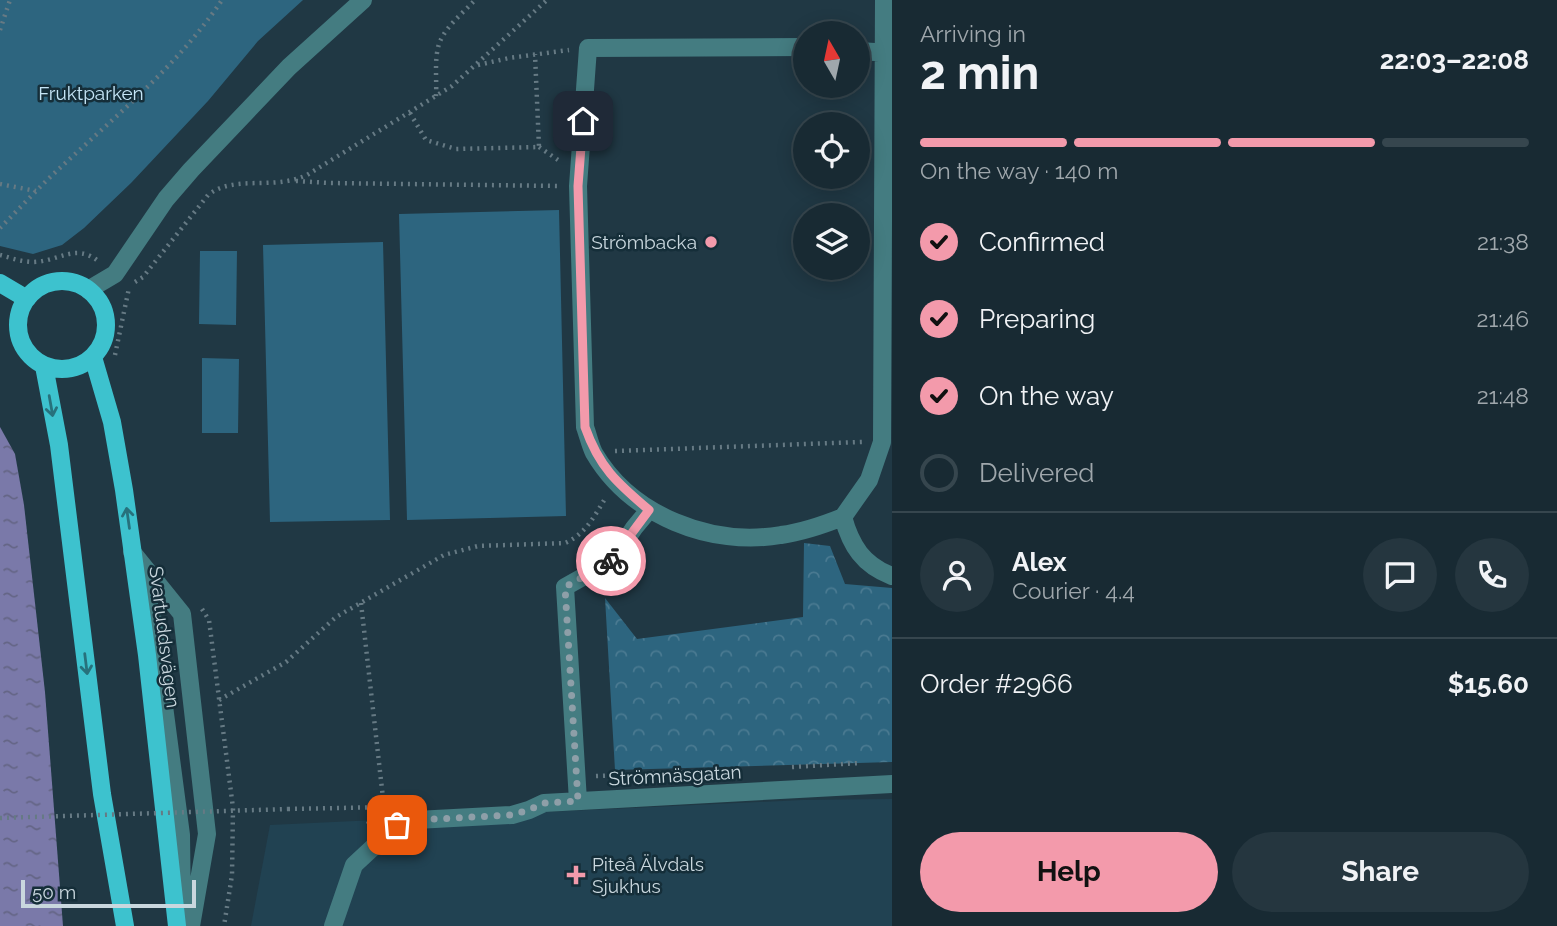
<!DOCTYPE html>
<html lang="en">
<head>
<meta charset="utf-8">
<style>
	:root { --surface:#182a33; --page:#25363f; --text:#f1f3f6; --muted:#9fa7ac; --line:#36464e; --accent:#f39aab }
	body { margin:0; font-family:Raleway,sans-serif; background:var(--page); color:var(--text); height:100vh; display:flex; flex-direction:column; font-size:26px; white-space:nowrap }
	* { box-sizing:border-box; margin:0 }
	p { font-size:23px; color:var(--muted) }
	.icon { flex:none; width:38px; height:38px; fill:none; stroke:currentColor; stroke-width:2; stroke-linecap:round; stroke-linejoin:round }
	.map { position:relative; flex:1; overflow:hidden }
	.side { display:flex; flex-direction:column; background:var(--surface); width:665px }
	.side>* { flex:none }
	.needle { width:46px; rotate:351deg }
	.fabs { position:absolute; left:793px; top:21px; display:grid; gap:14px }
	.fabs a { display:grid; place-items:center; width:77px; height:77px; border-radius:50%; background:var(--surface); box-shadow:0 4px 18px #0003,0 0 0 2px var(--line); font-size:35px }
	.scale { position:absolute; left:21px; bottom:18px; width:175px; box-sizing:border-box; padding-left:7px; border:4px solid #c9d7de; border-top:0; font-size:19px; line-height:24px; white-space:nowrap; color:#c9d7de; -webkit-text-stroke:5px #152e39; paint-order:stroke }
	.pin { position:absolute; display:grid; place-items:center; width:60px; height:60px; color:#fff; margin:-30px; border-radius:14px; box-shadow:0 4px 10px #0006 }
	.courier { position:absolute; display:grid; place-items:center; width:70px; height:70px; margin:-35px; border:5px solid #f39aab; border-radius:50%; background:#fff; color:#222; box-shadow:0 2px 9px #0007 }
	.summary em { font-style:normal; font-weight:700 }
	.summary div { display:flex; flex-direction:column-reverse }
	.summary { display:flex; align-items:center; justify-content:space-between; height:119px; padding:0 28px }
	h1 { font-size:46px; font-weight:700; line-height:52px }
	.bar { display:grid; grid-template-columns:repeat(4,1fr); gap:10px 7px; align-content:center; height:84px; padding:0 28px }
	.bar i { height:9px; border-radius:5px; background:var(--line) }
	.bar .selected { background:var(--accent) }
	.bar p { grid-column:span 4 }
	.line { display:flex; align-items:center; gap:18px; padding:0 28px; border-top:2px solid var(--line) }
	.line div { flex:1 }
	.round { display:grid; place-items:center; flex:none; width:74px; height:74px; border-radius:37px; background:var(--page) }
	ol { padding:0 28px; list-style:none }
	li { display:flex; align-items:center; gap:21px; height:77px }
	li p { margin-inline-start:auto }
	li .icon { padding:7px; border-radius:50%; background:var(--accent); color:#111; stroke-width:4 }
	li:last-child { color:var(--muted) }
	li i { width:38px; height:38px; border:4px solid var(--line); border-radius:50% }
	.cta { display:flex; gap:14px; margin-top:auto; padding:14px 28px }
	.cta a { flex:1; height:80px; border-radius:42px; background:var(--accent); color:#111; font-size:28px; font-weight:700; line-height:80px; text-align:center }
	.cta a+a { background:var(--page); color:var(--text) }
	main { display:flex; flex:1; min-height:0 }
	.map>svg:first-child { display:block }
</style>
</head>
<body>
<main>
<div class="map">
<svg width="892" height="926" viewBox="0 0 892 926">
	<defs>
		<pattern id="forest-crowns" width="20" height="18" patternUnits="userSpaceOnUse" patternTransform="scale(1.75)"><rect width="20" height="18" fill="#2d657f"/><path d="M2 6a3 3 0 1 1 6 0M12 15a3 3 0 1 1 6 0" fill="none" stroke="#4a7a91"/></pattern>
		<pattern id="water-ripples" width="26" height="14" patternUnits="userSpaceOnUse" patternTransform="scale(1.75)"><rect width="26" height="14" fill="#7a79a9"/><path d="M2 4q2-2 4 0t4 0M15 11q2-2 4 0t4 0" fill="none" stroke="#646585"/></pattern>
	</defs>
	<rect width="100%" height="100%" fill="#203844"/>
	<path fill="#214252" d="M892,799V926H251L270,825L803,800Z"/>
	<path fill="url(#forest-crowns)" d="M804,543L830,546L845,584L892,588V762L615,770L605,598L637,639L803,617Z"/>
	<path fill="#2d657f" d="M0,0H303L258,41L208,101L131,183L84,228L62,245L33,254L0,246Z
		M559,210L566,516L407,520L399,214Z
		M383,242L390,520L270,522L263,245Z
		M200,251H237L236,325L199,324Z
		M202,358L239,359L238,433H202Z"/>
	<path fill="url(#water-ripples)" d="M0,427L15,454L24,505L45,692L63,926H0Z"/>
	<g fill="none" stroke-linecap="round" stroke-linejoin="round">
		<path stroke="#667a84" stroke-width="4.5" stroke-dasharray="2 5" stroke-linecap="butt" d="M0,30L10,0
			M478,65L509,58L569,50
			M436,96C437,80 434,60 439,44C445,27 463,13 475,0
			M410,113L426,140L456,149L539,147L535,54
			M539,147L561,162
			M296,181L330,183L560,186
			M0,184L36,191
			M0,228C20,208 40,186 61,167C117,115 179,64 222,0
			M0,255C11,258 22,262 34,262C59,261 76,243 98,261
			M135,282L143,277L208,195C235,174 272,191 307,175L452,86L547,0
			M115,355L129,288
			M615,451L862,442
			M361,603L384,807
			M202,609L209,620L233,808L232,875L224,926
			M219,700L286,662L336,617L444,555L478,546L565,543C586,534 595,515 606,497
			M792,767L860,763
			M596,776L717,771
			M288,809L389,807
			M368,824L373,808"/>
		<path stroke="#447c81" stroke-width="18" d="M805,47L588,48L578,186L585,427C588,435 590,445 594,453C631,516 711,547 781,535C803,532 823,525 843,517C851,546 863,565 892,576
			M858,51L892,53
			M88,290L115,274L166,199L191,170L289,67L363,0
			M843,517L869,480L882,442L884,0
			M132,552L182,614L207,834L191,926
			M143,585L152,615L181,835L182,911
			M578,801L565,587L613,560L634,528L649,510
			M333,926L354,865L397,825L416,820L512,815L529,810L544,803L892,784"/>
		<path stroke="#3dc2ce" stroke-width="18" d="M18 325a44 44 0 1 1 88 0a44 44 0 1 1-88 0Z
			M0,283L27,299
			M93,357L112,422L124,490L147,655L177,926
			M44,366L59,445L102,794L125,926"/>
		<path stroke="#667a84" stroke-width="4.5" stroke-dasharray="2 5" stroke-linecap="butt" d="M0,818L288,809"/>
	</g>
	<defs><path id="oneway-shaft" d="M-6 0H5M1.5-3L5.5 0L1.5 3" fill="none" stroke-width="1.6" stroke-linecap="round" stroke-linejoin="round" transform="scale(1.75)"/></defs>
	<g stroke="#27717c">
		<use href="#oneway-shaft" transform="translate(51 406) rotate(80)"/>
		<use href="#oneway-shaft" transform="translate(128 518) rotate(-98)"/>
		<use href="#oneway-shaft" transform="translate(86 664) rotate(83)"/>
	</g>
	<g fill="none" stroke-linecap="round" stroke-linejoin="round">
		<path stroke="#8e9fa8" stroke-width="7" stroke-dasharray="0 12.6" d="M397,825L416,820L512,815L529,810L544,803L578,801L565,587L611,561"/>
		<path stroke="#f39aab" stroke-width="9" d="M583,121L578,186L585,427C599,467 617,483 649,510L611,561"/>
	</g>
	<g fill="#f39aab" stroke="#152e39" stroke-width="2.5">
		<circle cx="711" cy="242" r="7"/>
		<path d="M572.5 864.5h7v7h7v7h-7v7h-7v-7h-7v-7h7z"/>
	</g>
	<g text-anchor="middle" dominant-baseline="central" stroke-width="5" stroke-linejoin="round" paint-order="stroke">
		<g font-size="19" fill="#c5e5f6" stroke="#152e39">
			<text x="91" y="93">Fruktparken</text>
		</g>
		<g font-size="19" fill="#c9d7de" stroke="#152e39" text-anchor="end">
			<text x="697" y="242">Strömbacka</text>
			<text x="592" y="864" text-anchor="start">Piteå Älvdals<tspan x="592" dy="22">Sjukhus</tspan></text>
		</g>
		<g font-size="19" fill="#c9d7de" stroke="#152e39">
			<text transform="translate(165 637) rotate(83)">Svartuddsvägen</text>
			<text transform="translate(675 775) rotate(-3)">Strömnäsgatan</text>
		</g>
	</g>
</svg>
<div class="fabs">
<a><svg class="needle" viewBox="-14 -14 28 28"><path d="M0-13l5 13h-10z" fill="#e53935"/><path d="M0 13l5-13h-10z" fill="#9fa7ac"/></svg></a>
<a><svg class="icon" aria-label="locate" viewBox="0 0 24 24"><circle cx="12" cy="12" r="6"/><path d="M12 2v4M12 18v4M2 12h4M18 12h4"/></svg></a>
<a><svg class="icon" aria-label="layers" viewBox="0 0 24 24"><path d="M12 4l9 5-9 5-9-5zM3 14l9 5 9-5"/></svg></a>
</div>
<div class="scale">50 m</div>
<div class="pin" style="left:397px;top:825px;background:#ea580c"><svg class="icon" aria-label="bag" viewBox="0 0 24 24"><path d="M5 8h14l-1 12H6zM9 8a3 3 0 0 1 6 0"/></svg></div>
<div class="pin" style="left:583px;top:121px;background:#1f2937"><svg class="icon" aria-label="home" viewBox="0 0 24 24"><path d="M3 11l9-7 9 7M6 9v11h12V9"/></svg></div>
<div class="courier" style="left:611px;top:561px"><svg class="icon" aria-label="bike" viewBox="0 0 24 24"><circle cx="6" cy="16" r="4"/><circle cx="18" cy="16" r="4"/><path d="M6 16l4-8h5l3 8M10 8l3 8H6M13 5h3"/></svg></div>
</div>
<section class="side">
<div class="summary"><div><h1>2 min</h1><p>Arriving in</p></div><em>22:03–22:08</em></div>
<div class="bar"><i class="selected"></i><i class="selected"></i><i class="selected"></i><i></i><p>On the way · 140 m</p></div>
<ol>
<li><svg class="icon" aria-label="check" viewBox="0 0 24 24"><path d="M5 12l5 5 9-10"/></svg>Confirmed<p>21:38</p></li>
<li><svg class="icon" aria-label="check" viewBox="0 0 24 24"><path d="M5 12l5 5 9-10"/></svg>Preparing<p>21:46</p></li>
<li><svg class="icon" aria-label="check" viewBox="0 0 24 24"><path d="M5 12l5 5 9-10"/></svg>On the way<p>21:48</p></li>
<li><i></i>Delivered</li>
</ol>
<div class="line" style="height:126px"><a class="round"><svg class="icon" aria-label="person" viewBox="0 0 24 24"><circle cx="12" cy="8" r="4"/><path d="M4 21q1-7 8-7t8 7"/></svg></a><div><b>Alex</b><p>Courier · 4.4</p></div><a class="round"><svg class="icon" aria-label="chat" viewBox="0 0 24 24"><path d="M4 5h16v11H9l-5 4z"/></svg></a><a class="round"><svg class="icon" aria-label="phone" viewBox="0 0 24 24"><path d="M5 4h4l2 5-3 2q2 4 5 5l2-3 5 2v4C11 20 4 13 5 4z"/></svg></a></div>
<div class="line" style="height:91px"><div>Order #2966</div><b>$15.60</b></div>
<div class="cta"><a>Help</a><a>Share</a></div>
</section>
</main>
</body>
</html>
